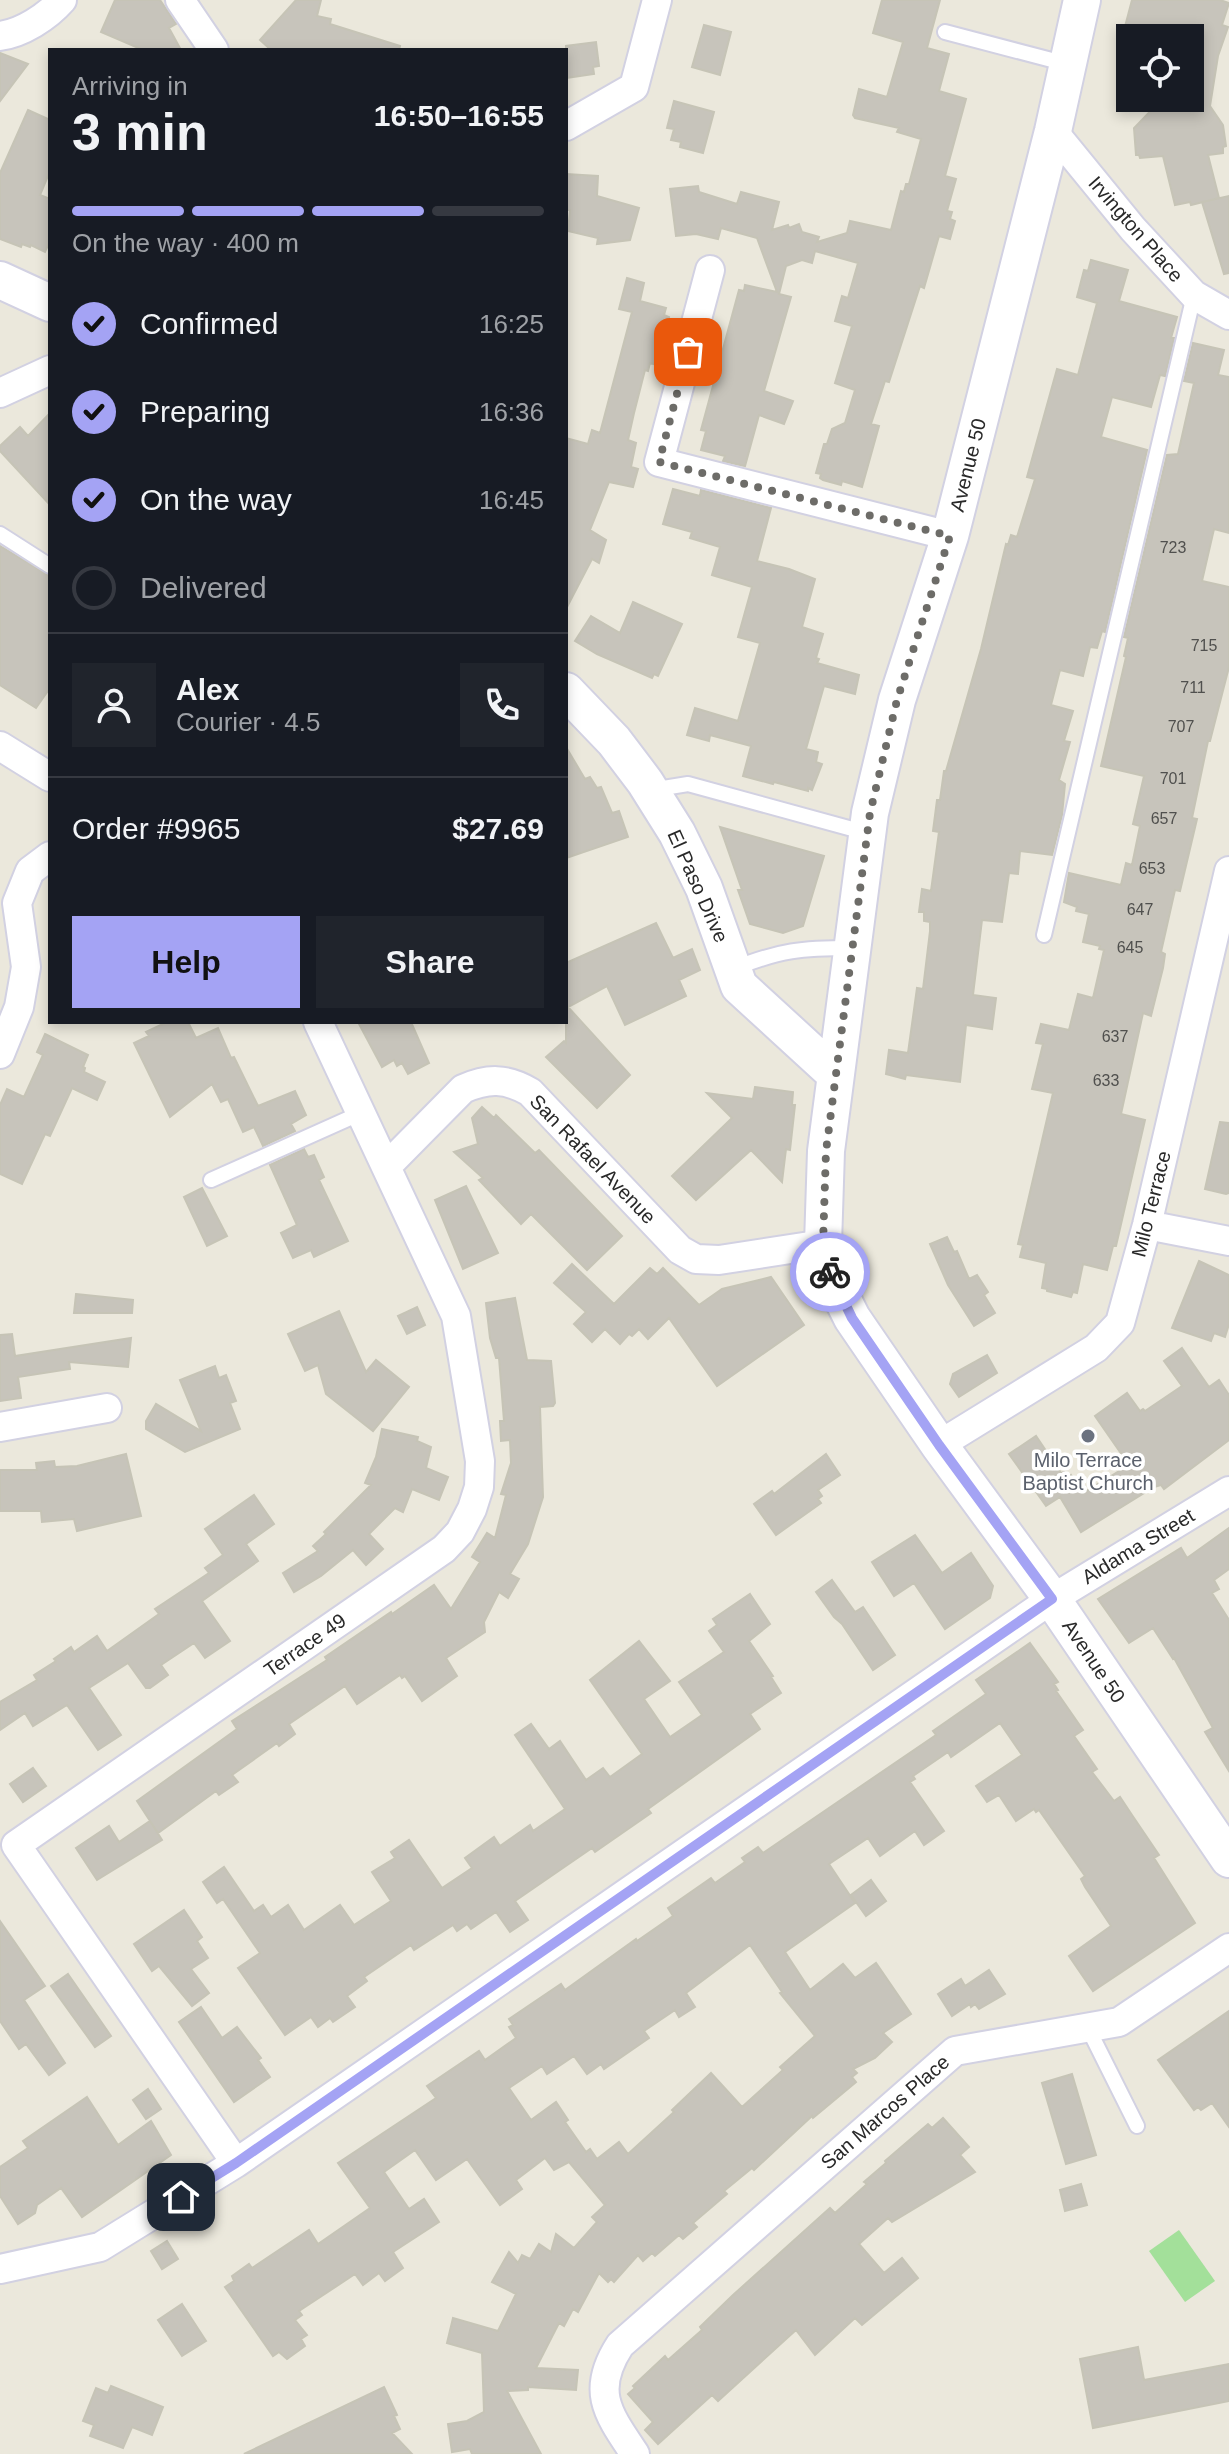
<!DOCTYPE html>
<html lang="en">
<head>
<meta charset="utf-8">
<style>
	:root { --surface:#171b24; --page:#20242c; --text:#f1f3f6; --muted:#9ea1a6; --line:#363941; --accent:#a4a3f4 }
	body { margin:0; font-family:Helvetica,sans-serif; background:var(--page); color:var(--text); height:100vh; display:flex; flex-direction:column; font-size:30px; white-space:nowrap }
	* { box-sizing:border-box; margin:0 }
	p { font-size:26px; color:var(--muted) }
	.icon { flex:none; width:44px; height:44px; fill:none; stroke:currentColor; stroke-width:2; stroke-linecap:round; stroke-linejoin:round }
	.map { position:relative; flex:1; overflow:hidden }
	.side { position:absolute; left:48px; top:48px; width:520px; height:976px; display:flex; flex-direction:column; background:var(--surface); border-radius:0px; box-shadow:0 4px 12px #0003 }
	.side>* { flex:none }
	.fabs { position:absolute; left:1116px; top:24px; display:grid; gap:16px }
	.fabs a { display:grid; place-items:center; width:88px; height:88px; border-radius:0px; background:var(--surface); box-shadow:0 4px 12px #0003; font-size:40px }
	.pin { position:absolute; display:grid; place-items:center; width:68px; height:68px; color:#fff; margin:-34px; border-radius:16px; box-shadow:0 4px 12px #0006 }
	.courier { position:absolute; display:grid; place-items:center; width:80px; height:80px; margin:-40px; border:6px solid #a4a3f4; border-radius:50%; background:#fff; color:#222; box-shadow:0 2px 10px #0007 }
	.headline em { font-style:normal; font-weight:700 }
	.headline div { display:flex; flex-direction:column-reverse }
	.headline { display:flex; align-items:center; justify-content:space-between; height:136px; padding:0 24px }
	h1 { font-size:52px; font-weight:700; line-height:60px }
	.bar { display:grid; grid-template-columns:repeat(4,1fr); gap:12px 8px; align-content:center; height:96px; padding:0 24px }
	.bar i { height:10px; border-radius:6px; background:var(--line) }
	.bar .on { background:var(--accent) }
	.bar p { grid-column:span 4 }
	.line { display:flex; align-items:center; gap:20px; padding:0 24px; border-top:2px solid var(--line) }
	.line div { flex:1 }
	.round { display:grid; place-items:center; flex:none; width:84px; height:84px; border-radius:0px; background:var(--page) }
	ol { padding:0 24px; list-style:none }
	li { display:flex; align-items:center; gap:24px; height:88px }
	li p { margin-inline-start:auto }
	li .icon { padding:8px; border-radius:50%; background:var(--accent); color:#111; stroke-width:4 }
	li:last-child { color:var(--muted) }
	li i { width:44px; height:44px; border:4px solid var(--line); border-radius:50% }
	.action { display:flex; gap:16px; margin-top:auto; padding:16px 24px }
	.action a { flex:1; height:92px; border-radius:0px; background:var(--accent); color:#111; font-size:32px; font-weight:700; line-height:92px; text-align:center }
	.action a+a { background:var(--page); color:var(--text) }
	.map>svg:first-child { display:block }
</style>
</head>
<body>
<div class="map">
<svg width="1229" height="2454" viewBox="0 0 1229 2454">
	<rect width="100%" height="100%" fill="#ebe8dc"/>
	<path fill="#a3e09a" d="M1179,2230L1215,2281L1185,2302L1149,2251Z"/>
	<path fill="#c7c4bb" stroke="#c6c4b6" stroke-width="2" fill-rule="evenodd" d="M115,0H160L176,24L169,28L181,50H143L101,32Z
		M296,0H321L317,16L331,19L330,24L400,46L399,50H271L260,40Z
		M882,0H940L927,48L949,54L939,91L966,99L945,176L956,179L947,211L952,212L950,219L955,221L950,239L939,236L924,288L920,286L889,382L885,381L871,424L879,426L862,487L842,481L841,485L823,480L820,478L821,474L816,473L824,444H827L832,429L845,423L855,390L835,383L852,326L835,321L842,296L848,298L858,263L815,251L812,263L802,260L786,266L779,294L791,297L764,391L793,401L784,424L759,415L745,466L723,461L725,456L701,450L706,431L701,430L739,290L744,291L745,285L777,292L757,238L721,228L718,239L696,234L676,236L670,189L698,186L699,192L737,204L741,192L779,202L772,230L788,225L789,228L799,224L802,232L819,237L817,242L847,233L850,221L891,230L901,191L904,192L906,184H909L921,139L897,132L899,128L855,118L853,115L859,89L887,97L903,42L873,33Z
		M1132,0H1220L1229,3L1222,25L1228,27L1218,56L1210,106L1223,125L1226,146L1223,147V153L1208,155L1219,198L1191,205L1190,202L1175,205L1163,156L1140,158L1139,155H1136L1134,128L1163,98H1190L1198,38H1122Z
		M704,25L731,32L720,75L692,67Z
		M596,42L599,66L593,67L594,74L566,78V46Z
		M0,53L28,64L0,101Z
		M674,101L714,112L703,153L680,147L681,142L671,140L674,129L667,128Z
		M28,110L50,120V171L40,195L50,199V241L45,252L31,245L30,247L22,244L21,247L0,239V173Z
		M566,174L598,176L597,196L639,208L630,240L597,244L598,238L568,231L570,210H566Z
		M1229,196V273L1224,274L1202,202Z
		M1091,260L1128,270L1119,301L1177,317L1171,338H1174L1165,376L1160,375L1151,407L1112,397L1101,437L1147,450L1105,632L1102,631L1097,648L1090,647L1083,676L1060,670L1051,705L1073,711L1064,741L1070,742L1059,780L1065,784L1062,815L1052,855L1020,851L1018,874L1009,873L1002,922L982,920L973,995L996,998L992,1029L966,1025L960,1082L906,1075L905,1079L886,1074L889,1050L908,1053L917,988L923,989L930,931V922L924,921V912H919L922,889L931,891L939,832L933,831L937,800H940L944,771H946L981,649L1006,544L1008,545L1011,535L1017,537L1035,479L1027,477L1057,369L1078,375L1097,303L1077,297L1084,270L1088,271Z
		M627,278L644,283L640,301L666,308L664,315L669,317L657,365L650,363L648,371L645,370L634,413L628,440L636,443L631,467L638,469L633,487L609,482L590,530L606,540L599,563L592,559L566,609V438L588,444L592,430L600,433L632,312L619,309Z
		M1193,343L1224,350L1218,375L1229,377V533L1214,529L1202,581L1229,587V667L1210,741H1208L1192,818L1197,819L1180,891L1175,890L1161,952L1165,954L1163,968L1151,1016L1143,1013L1121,1114L1145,1120L1116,1246H1113L1107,1270L1083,1264L1077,1293L1073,1292L1071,1297L1047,1291V1289L1042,1288L1046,1263L1020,1257L1023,1245L1018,1244L1053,1093L1032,1089L1043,1044L1036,1043L1041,1024L1069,1030L1078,994L1093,998L1104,950L1099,949L1100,946L1083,942L1089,914L1076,911L1077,907L1064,902L1069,873L1121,885L1126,863L1132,865L1140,826L1133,824L1144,776L1101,766L1126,657L1124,656L1128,638L1124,637L1167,455L1178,454L1194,383L1184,381Z
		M50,413V505L0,451V446L20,427L28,436Z
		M673,489L700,496L701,490L771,508L757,561L789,569L815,579L802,627L823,634L816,658L819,659L817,663L859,675L855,694L824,686L806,749L818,752L816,762L822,764L812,790L808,788V791L774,782L773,784L743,776L751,746L710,735L709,741L687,735L695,708L738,721L760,643L738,637L752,587L712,575L720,547L690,538L692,532L663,524Z
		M0,546L50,576V688L36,708L0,685Z
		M633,602L682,624L658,676L654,674L652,678L597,654L575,641L591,616L620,633Z
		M566,747L585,779L590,777L597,788L601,787L612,813L619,811L628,837L566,858Z
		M720,827L824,856L803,926L783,933L750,924L738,890H742Z
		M656,923L673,958L692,949L700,970L679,980L686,996L625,1025L607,986L568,1007L630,1075L597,1108L546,1057L564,1041L566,1043V963Z
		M167,1022H188L196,1038L218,1028L231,1058L234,1057L258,1106L295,1091L306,1115L291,1124L295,1131L263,1146L254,1127L243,1132L228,1099L221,1102L212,1084L170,1117L134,1043L149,1036L146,1032Z
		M358,1022H411L429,1063L408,1074L402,1063L397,1066L394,1060L382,1067Z
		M45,1034L88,1055L83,1067L85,1068L84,1072L105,1082L97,1100L72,1088L50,1136L45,1134L22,1184L0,1174V1105L7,1089L24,1097L43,1055L37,1052Z
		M755,1087L793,1092L792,1105H795L790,1150L786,1149L782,1182L751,1150L696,1200L672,1176L732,1118L707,1093L753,1099Z
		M482,1107L494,1118L496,1115L535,1153L539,1150L622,1236L587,1270L531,1214L521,1224L479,1180L483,1178L454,1152L478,1144L472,1118Z
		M1220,1122L1229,1123V1193L1226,1194L1205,1189Z
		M304,1149L308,1157L314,1155L324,1177L319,1180L348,1241L314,1257L311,1250L293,1258L281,1233L297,1225L270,1165Z
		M466,1186L498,1253L463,1269L435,1200Z
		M202,1188L227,1236L207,1246L184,1197Z
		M947,1237L954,1252L957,1251L969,1279L977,1275L988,1292L984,1295L995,1313L974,1326L948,1285L930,1244Z
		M1199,1261L1229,1275V1324L1225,1337L1214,1333L1211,1341L1172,1328Z
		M572,1264L614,1304L650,1268L657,1274L663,1268L699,1305L722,1289L771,1277L804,1325L717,1386L669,1318L648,1339L639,1329L632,1336L629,1334L620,1344L605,1329L592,1342L574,1324L586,1312L554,1283Z
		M76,1294L133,1300L132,1313H74Z
		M515,1298L527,1360L551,1361L555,1403L553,1406L540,1407L543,1497L528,1544L510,1574L519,1579L508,1598L499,1592L484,1622L485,1632L446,1658L457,1676L422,1701L405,1676L402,1678L400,1675L357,1704L345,1686L289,1724L295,1734L279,1746L277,1743L232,1775L238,1782L219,1795L216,1791L158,1833L137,1801L237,1729L232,1721L327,1660L325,1657L391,1612L392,1614L434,1585L451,1609L480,1562L472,1557L487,1533L495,1538L506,1495L501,1494L511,1463L510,1440L501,1441L500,1421H504L499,1358H496L490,1338L486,1303Z
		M417,1307L425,1325L407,1334L398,1316Z
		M339,1311L366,1372L376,1360L409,1387L373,1431L326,1394L318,1365L305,1371L288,1334Z
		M12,1334L15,1356L131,1338L128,1367L69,1362L70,1369L18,1377L21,1398L0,1401V1335Z
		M1182,1348L1209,1387L1219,1380L1229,1395V1440L1164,1489L1161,1485L1154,1487L1081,1532L1060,1497L1046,1506L1009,1454L1036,1436L1061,1473L1064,1472L1068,1478L1071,1475L1083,1493L1129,1465L1095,1416L1127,1393L1140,1411L1143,1409L1145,1411L1182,1386L1164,1361Z
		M987,1355L997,1373L959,1397L950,1384L953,1374Z
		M215,1366L219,1378L226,1375L236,1401L230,1403L240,1429L185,1452L146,1429V1421L156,1404L201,1431L180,1380Z
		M382,1429L418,1437L417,1441L431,1447L426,1468L448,1477L439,1500L412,1489L403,1512L395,1508L369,1534L383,1549L366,1565L353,1550L321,1576L294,1592L283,1573L318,1551L313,1546L326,1534L324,1532L371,1485L365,1483L376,1457Z
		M126,1454L141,1516L77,1531L74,1519L42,1522L41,1511H0V1470H37L36,1463L54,1461L55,1467L77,1466Z
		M826,1454L840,1475L818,1490L822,1496L818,1499L821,1503L776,1535L754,1504L772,1491L774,1494Z
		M254,1495L274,1524L246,1544L258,1561L202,1601L230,1641L205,1658L194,1643L161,1665L168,1675L150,1688H146L128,1663L89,1688L121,1735L98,1750L67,1705L33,1726L25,1713L0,1730V1702L37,1680L34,1675L56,1661L54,1659L71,1647L74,1652L97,1636L107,1651L159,1614L155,1609L209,1573L205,1568L223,1555L205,1529Z
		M1229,1528V1569L1214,1580L1219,1589L1212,1593L1229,1620V1771L1205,1732L1213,1728L1174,1658L1173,1659L1153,1628L1129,1643L1098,1599L1181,1548L1187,1558Z
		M915,1535L942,1573L971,1553L993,1586L990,1598L945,1629L914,1583L894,1596L872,1562Z
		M832,1580L855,1612L863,1607L895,1655L873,1670L842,1624L834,1617L816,1592Z
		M750,1594L770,1624L749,1641L773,1676L771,1677L781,1693L750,1714L760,1729L648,1809L651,1813L595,1852L592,1848L515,1901L528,1920L510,1932L496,1912L471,1929L467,1924L457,1931L453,1925L414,1950L411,1945L364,1977L367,1981L347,1996L355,2007L333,2022L330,2018L318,2027L311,2017L285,2035L238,1968L260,1953L223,1899L217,1903L203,1882L224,1867L254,1911L263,1905L271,1917L288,1905L304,1930L340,1905L354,1925L391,1901L372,1872L395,1858L391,1852L409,1840L442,1888L472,1868L465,1858L494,1837L500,1846L530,1825L533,1831L565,1809L515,1735L531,1724L549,1749L560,1741L586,1780L603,1768L610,1777L642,1754L590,1680L639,1641L670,1681L644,1699L670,1737L702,1715L679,1682L724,1652L709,1631L717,1625L713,1619Z
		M1030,1643L1058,1682L1054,1684L1058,1690L1056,1691L1083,1730L1074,1736L1097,1769L1092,1772L1114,1801L1120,1797L1132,1815L1159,1855L1154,1858L1195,1923L1093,1991L1069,1956L1111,1926L1085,1887L1081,1879L1085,1876L1039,1810L1036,1812L1034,1809L1016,1821L999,1795L987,1802L976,1786L1022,1755L1000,1723L951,1757L948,1752L913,1776L915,1779L910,1782L944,1831L924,1845L915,1831L880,1856L868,1838L829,1864L855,1903L785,1952L810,1990L843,1964L855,1978L876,1963L911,2014L883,2033L892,2042L875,2058L853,2069L857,2073L852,2077L856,2082L813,2118L812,2116L754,2170L752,2168L724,2191L727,2194L693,2223L697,2227L683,2239L679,2235L655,2256L652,2253L643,2261L638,2255L614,2282L611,2279L608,2282L599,2273L578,2312L573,2309L564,2326L559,2323L536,2368L578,2370L576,2390L528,2387V2390L507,2391L541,2454H472L470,2449L452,2452L448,2424L467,2421L484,2412L482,2353L447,2343L453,2318L498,2331L516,2294L492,2282L509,2252L518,2263L522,2255L530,2259L539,2244L551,2252L556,2234L574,2248L597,2222L592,2217L605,2205L569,2162L554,2170L545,2158L516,2180L522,2189L500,2205L467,2159L436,2180L415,2150L384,2172L409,2209L424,2199L439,2222L393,2252L403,2268L385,2281L379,2273L363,2285L355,2274L299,2311L302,2315L295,2320L307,2335L301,2339L305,2346L287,2359L279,2352L273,2356L225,2287L234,2281L232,2276L249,2264L252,2268L309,2230L318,2244L370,2208L338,2163L436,2098L427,2086L479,2051L485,2060L516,2038L509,2027L513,2025L509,2019L561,1984L565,1990L636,1939L637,1941L673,1916L668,1908L711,1878L715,1883L745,1862L742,1858L758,1847L763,1853L936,1735L933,1731L986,1694L976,1680ZM750,1945L782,1992L780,1993L815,2036L780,2067L783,2070L742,2107L711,2073L672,2110L674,2112L628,2154L619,2142L597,2159L590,2149L586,2152L565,2122L568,2120L556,2102L531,2120L509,2088L542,2066L547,2074L574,2056L587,2074L601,2064L604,2069L649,2038L644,2031L675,2010L679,2017L695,2007L686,1993Z
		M33,1768L46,1786L23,1802L10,1784Z
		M150,1821L162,1840L97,1880L76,1848L109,1826L119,1842Z
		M871,1880L886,1901L866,1916L851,1895Z
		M184,1910L202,1937L197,1941L208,1958L191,1969L209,1993L192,2006L159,1966L152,1971L134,1944Z
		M0,1921L45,1986L24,2000L65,2063L49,2075L26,2044L19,2049L0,2021Z
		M989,1970L1005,1994L979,2009L975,2004L971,2007L970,2004L952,2016L938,1994L961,1979L965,1986Z
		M68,1974L111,2036L95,2047L51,1986Z
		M201,2007L222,2038L237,2027L261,2058L258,2060L270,2077L234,2102L179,2022Z
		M1229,2011V2127L1212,2103L1201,2110L1198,2107L1194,2110L1158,2060Z
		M1072,2074L1096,2155L1066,2164L1042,2083Z
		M148,2089L161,2109L146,2119L133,2100Z
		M87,2097L118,2145L151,2121L171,2155L82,2217L61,2188L37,2205L35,2213L18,2224L0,2196V2167L28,2148L23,2141Z
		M943,2118L969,2147L960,2155L975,2172L892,2222L888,2218L859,2244L884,2273L902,2258L918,2278L862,2325L855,2318L815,2355L796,2330L718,2401L712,2395L658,2444L645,2430L653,2422L628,2394L635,2388L633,2386L665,2356L668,2360L702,2330L700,2327L733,2295L830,2208L835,2213L867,2184L864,2182L886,2163L885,2161L928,2124L932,2128Z
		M1081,2184L1087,2205L1065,2211L1060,2190Z
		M167,2241L178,2259L162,2269L151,2251Z
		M182,2304L206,2341L182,2356L158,2320Z
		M1138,2347L1144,2380L1229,2364V2401L1093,2428L1080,2359Z
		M111,2386L163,2407L152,2435L132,2427L123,2448L90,2436L94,2425L83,2421L96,2388L108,2393Z
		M384,2387L397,2415L394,2416L400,2429L392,2433L412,2454H244Z"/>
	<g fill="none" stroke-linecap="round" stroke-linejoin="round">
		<g stroke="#d2d1e2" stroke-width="18">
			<path id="service" d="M945,32L1067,64
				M0,534L50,566
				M651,790L688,784L867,833
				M1044,935L1194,295
				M733,969C780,950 802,948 852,948
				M211,1180L361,1113
				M1088,2028L1137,2126"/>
		</g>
		<g stroke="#d2d1e2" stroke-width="32">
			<path id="minor" d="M180,0L214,50
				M0,36C22,33 47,17 62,0
				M566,126L634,87L657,0
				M1053,131L1133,229L1194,295L1229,315
				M710,270L659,462L950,536
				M0,393L50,370
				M0,746L50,777
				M0,1054L19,1007L26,967L17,903L30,871L50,856
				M386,1167L463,1089C488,1078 506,1078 530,1092L680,1250L696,1259L719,1260L823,1244
				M1147,1225L1229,1241
				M0,1427L107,1408
				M939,1445L1096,1348L1120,1323L1147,1225L1229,871
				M236,2163L16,1845L444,1549L460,1532L472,1509L479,1487L480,1461L456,1316L318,1022
				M0,2269L100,2247L236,2163L1052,1599L1229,1491
				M635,2454C608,2414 590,2391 620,2345L955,2051L1119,2022L1229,1948"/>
		</g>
		<g stroke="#d2d1e2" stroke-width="40">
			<path id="tertiary" d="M1082,0L1053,131L950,536L897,700L870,813L826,1151L823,1244L832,1278L852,1318L939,1445L1052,1599L1229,1859
				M0,280L50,303
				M566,691L614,741L645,782L677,833L704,888L739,986L835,1074"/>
		</g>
		<use href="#service" stroke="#fff" stroke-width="14"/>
		<use href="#minor" stroke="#fff" stroke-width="28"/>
		<use href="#tertiary" stroke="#fff" stroke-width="36"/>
	</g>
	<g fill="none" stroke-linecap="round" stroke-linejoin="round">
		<path stroke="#6d6c68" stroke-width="8" stroke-dasharray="0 14.4" d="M688,352L659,462L950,536L897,700L870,813L826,1151L823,1244L830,1272"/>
		<path stroke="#a4a3f4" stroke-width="10" d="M181,2197L236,2163L1052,1599L939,1445L852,1318L830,1272"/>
	</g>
	<circle fill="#6b7280" stroke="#fff" stroke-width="3" cx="1088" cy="1436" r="8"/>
	<g text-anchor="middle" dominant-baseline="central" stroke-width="7" stroke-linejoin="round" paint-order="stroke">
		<g font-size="16" fill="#50504e">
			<text x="1173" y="547">723</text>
			<text x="1204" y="645">715</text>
			<text x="1193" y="687">711</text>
			<text x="1181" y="726">707</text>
			<text x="1173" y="778">701</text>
			<text x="1164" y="818">657</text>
			<text x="1152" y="868">653</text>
			<text x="1140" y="909">647</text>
			<text x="1130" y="947">645</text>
			<text x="1115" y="1036">637</text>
			<text x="1106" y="1080">633</text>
		</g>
		<g font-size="20" fill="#292929" stroke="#fff">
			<text transform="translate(1136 229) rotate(49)">Irvington Place</text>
			<text transform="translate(968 465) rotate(-76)">Avenue 50</text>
			<text transform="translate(698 886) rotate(66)">El Paso Drive</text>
			<text transform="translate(593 1159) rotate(46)">San Rafael Avenue</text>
			<text transform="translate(1151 1204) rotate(-76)">Milo Terrace</text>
			<text transform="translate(1138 1546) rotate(-31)">Aldama Street</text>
			<text transform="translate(305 1645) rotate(-35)">Terrace 49</text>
			<text transform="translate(1094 1661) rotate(56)">Avenue 50</text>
			<text transform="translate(885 2112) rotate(-41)">San Marcos Place</text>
		</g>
		<g font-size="20" fill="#5b616d" stroke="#fff">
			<text x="1088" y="1460">Milo Terrace<tspan x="1088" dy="23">Baptist Church</tspan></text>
		</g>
	</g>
</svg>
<div class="fabs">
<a><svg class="icon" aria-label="locate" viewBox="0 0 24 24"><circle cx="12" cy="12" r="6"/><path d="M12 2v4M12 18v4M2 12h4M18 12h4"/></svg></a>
</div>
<div class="pin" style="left:688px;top:352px;background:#ea580c"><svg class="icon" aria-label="bag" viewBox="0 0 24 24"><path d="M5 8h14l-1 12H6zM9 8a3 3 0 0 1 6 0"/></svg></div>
<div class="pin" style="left:181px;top:2197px;background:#1f2937"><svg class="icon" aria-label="home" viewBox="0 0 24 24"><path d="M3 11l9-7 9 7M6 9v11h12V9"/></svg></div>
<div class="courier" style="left:830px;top:1272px"><svg class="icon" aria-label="bike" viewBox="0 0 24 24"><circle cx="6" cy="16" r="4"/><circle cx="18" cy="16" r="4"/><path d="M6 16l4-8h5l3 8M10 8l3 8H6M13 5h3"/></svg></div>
<section class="side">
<div class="headline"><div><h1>3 min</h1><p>Arriving in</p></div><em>16:50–16:55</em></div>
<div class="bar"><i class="on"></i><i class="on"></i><i class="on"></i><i></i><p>On the way · 400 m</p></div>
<ol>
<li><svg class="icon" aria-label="check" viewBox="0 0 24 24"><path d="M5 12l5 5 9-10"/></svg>Confirmed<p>16:25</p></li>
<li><svg class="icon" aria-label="check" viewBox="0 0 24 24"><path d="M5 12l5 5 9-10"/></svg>Preparing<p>16:36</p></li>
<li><svg class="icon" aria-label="check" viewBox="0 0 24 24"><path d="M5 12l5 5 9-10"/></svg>On the way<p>16:45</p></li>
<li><i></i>Delivered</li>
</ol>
<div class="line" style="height:144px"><a class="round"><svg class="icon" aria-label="person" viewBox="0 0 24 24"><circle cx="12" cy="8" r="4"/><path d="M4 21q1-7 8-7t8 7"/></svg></a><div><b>Alex</b><p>Courier · 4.5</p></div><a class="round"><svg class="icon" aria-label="phone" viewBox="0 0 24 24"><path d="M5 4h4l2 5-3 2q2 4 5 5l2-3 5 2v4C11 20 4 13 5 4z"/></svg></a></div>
<div class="line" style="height:104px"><div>Order #9965</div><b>$27.69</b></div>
<div class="action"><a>Help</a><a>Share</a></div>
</section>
</div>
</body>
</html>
